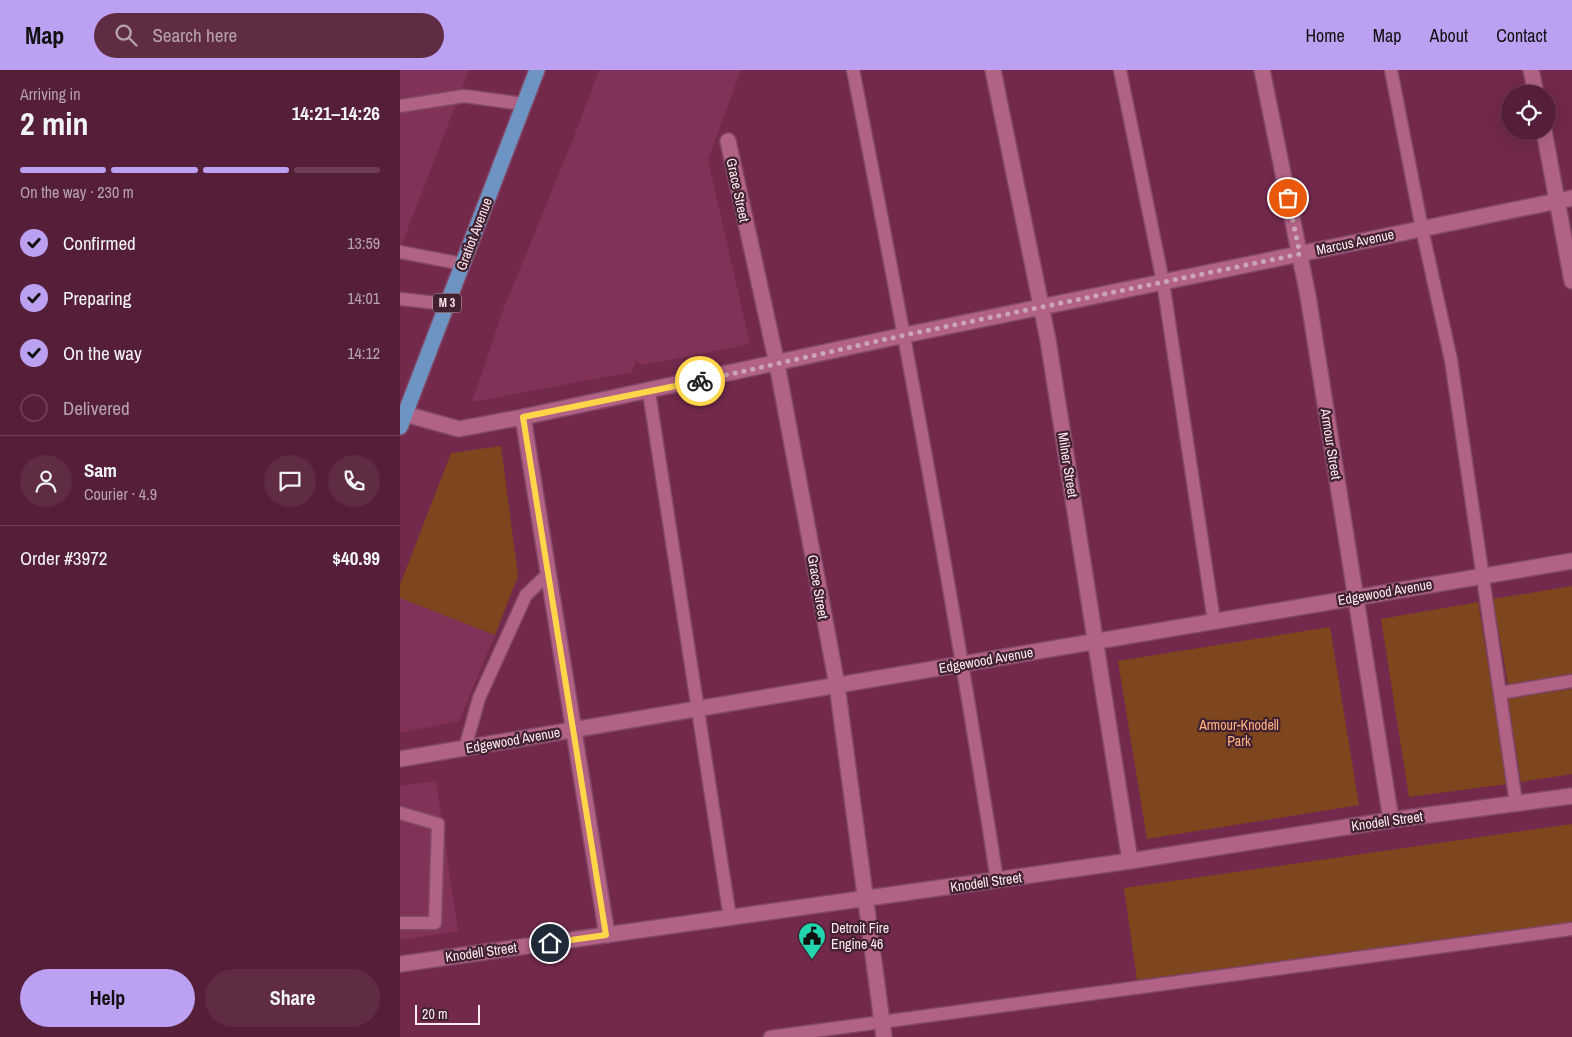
<!DOCTYPE html>
<html lang="en">
<head>
<meta charset="utf-8">
<style>
	:root { --surface:#561f39; --page:#5f2c44; --text:#f1f3f6; --muted:#b6a2ae; --line:#6c3d53; --accent:#bca0f2 }
	body { margin:0; font-family:"Archivo Narrow",sans-serif; background:var(--page); color:var(--text); height:100vh; display:flex; flex-direction:column; font-size:19px; white-space:nowrap }
	* { box-sizing:border-box; margin:0 }
	p { font-size:16px; color:var(--muted) }
	.icon { flex:none; width:28px; height:28px; fill:none; stroke:currentColor; stroke-width:2; stroke-linecap:round; stroke-linejoin:round }
	.map { position:relative; flex:1; overflow:hidden }
	.sheet { display:flex; flex-direction:column; background:var(--surface); width:400px }
	.sheet>* { flex:none }
	.fabs { position:absolute; left:1101px; top:15px; display:grid; gap:10px }
	.fabs a { display:grid; place-items:center; width:55px; height:55px; border-radius:50%; background:var(--surface); box-shadow:0 5px 20px #0002,0 0 0 1px var(--line); font-size:25px }
	.scale { position:absolute; left:15px; bottom:12px; width:65px; box-sizing:border-box; padding-left:5px; border:2px solid #fce9f0; border-top:0; font-size:14px; line-height:18px; white-space:nowrap; color:#fce9f0; -webkit-text-stroke:4px #422130; paint-order:stroke }
	.pin { position:absolute; display:grid; place-items:center; width:42px; height:42px; color:#fff; margin:-21px; border:2px solid #fff; border-radius:50%; box-shadow:0 1px 5px #0007 }
	.courier { position:absolute; display:grid; place-items:center; width:50px; height:50px; margin:-25px; border:4px solid #ffd54a; border-radius:50%; background:#fff; color:#222; box-shadow:0 1px 6px #0007 }
	.head em { font-style:normal; font-weight:700 }
	.head div { display:flex; flex-direction:column-reverse }
	.head { display:flex; align-items:center; justify-content:space-between; height:85px; padding:0 20px }
	h1 { font-size:32px; font-weight:700; line-height:38px }
	.bar { display:grid; grid-template-columns:repeat(4,1fr); gap:8px 5px; align-content:center; height:60px; padding:0 20px }
	.bar i { height:6px; border-radius:4px; background:var(--line) }
	.bar .current { background:var(--accent) }
	.bar p { grid-column:span 4 }
	.line { display:flex; align-items:center; gap:12px; padding:0 20px; border-top:1px solid var(--line) }
	.line div { flex:1 }
	.round { display:grid; place-items:center; flex:none; width:52px; height:52px; border-radius:26px; background:var(--page) }
	ol { padding:0 20px; list-style:none }
	li { display:flex; align-items:center; gap:15px; height:55px }
	li p { margin-inline-start:auto }
	li .icon { padding:5px; border-radius:50%; background:var(--accent); color:#111; stroke-width:4 }
	li:last-child { color:var(--muted) }
	li i { width:28px; height:28px; border:2px solid var(--line); border-radius:50% }
	.button { display:flex; gap:10px; margin-top:auto; padding:10px 20px }
	.button a { flex:1; height:58px; border-radius:30px; background:var(--accent); color:#111; font-size:20px; font-weight:700; line-height:58px; text-align:center }
	.button a+a { background:var(--page); color:var(--text) }
	header { display:flex; align-items:center; gap:30px; box-sizing:border-box; height:70px; padding:0 25px; background:var(--accent); color:#111 }
	header strong { font-size:24px }
	nav { display:flex; gap:28px; margin-inline-start:auto; font-size:18px }
	.search { width:350px; height:45px; background:var(--page); display:flex; align-items:center; gap:12px; box-sizing:border-box; padding:0 18px; border-radius:28px; color:var(--muted); font-size:19px }
	main { display:flex; flex:1; min-height:0 }
	.map>svg:first-child { display:block }
</style>
</head>
<body>
<header>
<strong>Map</strong>
<div class="search"><svg class="icon" aria-label="search" viewBox="0 0 24 24"><circle cx="10" cy="10" r="6"/><path d="M15 15l6 6"/></svg>Search here</div>
<nav><a>Home</a><a>Map</a><a>About</a><a>Contact</a></nav>
</header>
<main>
<section class="sheet">
<div class="head"><div><h1>2 min</h1><p>Arriving in</p></div><em>14:21–14:26</em></div>
<div class="bar"><i class="current"></i><i class="current"></i><i class="current"></i><i></i><p>On the way · 230 m</p></div>
<ol>
<li><svg class="icon" aria-label="check" viewBox="0 0 24 24"><path d="M5 12l5 5 9-10"/></svg>Confirmed<p>13:59</p></li>
<li><svg class="icon" aria-label="check" viewBox="0 0 24 24"><path d="M5 12l5 5 9-10"/></svg>Preparing<p>14:01</p></li>
<li><svg class="icon" aria-label="check" viewBox="0 0 24 24"><path d="M5 12l5 5 9-10"/></svg>On the way<p>14:12</p></li>
<li><i></i>Delivered</li>
</ol>
<div class="line" style="height:90px"><a class="round"><svg class="icon" aria-label="person" viewBox="0 0 24 24"><circle cx="12" cy="8" r="4"/><path d="M4 21q1-7 8-7t8 7"/></svg></a><div><b>Sam</b><p>Courier · 4.9</p></div><a class="round"><svg class="icon" aria-label="chat" viewBox="0 0 24 24"><path d="M4 5h16v11H9l-5 4z"/></svg></a><a class="round"><svg class="icon" aria-label="phone" viewBox="0 0 24 24"><path d="M5 4h4l2 5-3 2q2 4 5 5l2-3 5 2v4C11 20 4 13 5 4z"/></svg></a></div>
<div class="line" style="height:65px"><div>Order #3972</div><b>$40.99</b></div>
<div class="button"><a>Help</a><a>Share</a></div>
</section>
<div class="map">
<svg width="1172" height="967" viewBox="0 0 1172 967">
	<rect width="100%" height="100%" fill="#72294c"/>
	<path fill="#823259" d="M0,0H69L0,179Z
		M199,0H341L308,90L350,274L243,295L236,291L232,302L72,332L103,240L172,72Z
		M0,528L95,565L59,651L0,663Z
		M36,711L58,861L0,870V716Z"/>
	<path fill="#7d461f" d="M101,376L118,506L95,565L0,528V515L51,383Z
		M1172,516V604L1108,614L1093,529Z
		M1078,532L1107,714L1009,727L981,549Z
		M930,557L959,735L747,769L718,591Z
		M1172,619V704L1121,712L1108,628Z
		M1172,754V852L737,910L724,818Z"/>
	<g fill="none" stroke-linecap="round" stroke-linejoin="round">
		<g stroke="#824967" stroke-width="15">
			<path id="lane" d="M453,0C506,269 555,539 597,810
				M720,0L763,212L814,551
				M991,0L1022,159L1051,290L1116,733
				M0,36L64,26L124,34
				M0,182L63,194
				M0,229L47,234
				M249,322L330,848
				M1100,623L1172,611
				M65,678L79,628L126,525L149,503
				M0,743L38,754L35,853H0
				M370,967L1172,859"/>
		</g>
		<g stroke="#824967" stroke-width="18">
			<path id="street" d="M593,0L648,270L730,791
				M862,0L908,226L991,750
				M1131,0L1136,24
				M1144,61L1172,211
				M328,71L377,294L437,615L484,967
				M5,344L59,359L123,347L505,265L1172,128
				M123,347L207,865
				M0,689L1172,491
				M0,894L730,791L991,750L1172,726"/>
		</g>
		<g stroke="#824967" stroke-width="18">
			<path id="primary" d="M0,357L137,0"/>
		</g>
		<use href="#lane" stroke="#b16285" stroke-width="12"/>
		<use href="#street" stroke="#b16285" stroke-width="15"/>
		<use href="#primary" stroke="#6d94c3" stroke-width="15"/>
	</g>
	<g fill="none" stroke-linecap="round" stroke-linejoin="round">
		<path stroke="#cca6b7" stroke-width="5" stroke-dasharray="0 9" d="M300,311L505,265L900,184L888,128"/>
		<path stroke="#ffd54a" stroke-width="6" d="M150,873L206,865L123,347L300,311"/>
	</g>
	<defs>
		<g id="civic-pin" transform="scale(1.4375)"><path d="M0 17L-7.5 6A9.5 9.5 0 1 1 7.5 6Z" fill="#23d5af" stroke="#422130"/><path d="M-.6-6.5H3V-4.5H.6V-3L4-1V1h2V6H-6V1h2V-1L-.6-3ZM-1.2 2.5V6h2.4V2.5Z" fill="#111"/></g>
	</defs>
	<g fill-rule="evenodd">
		<use href="#civic-pin" x="412" y="866"/>
	</g>
	<g text-anchor="middle" dominant-baseline="central" stroke-width="4.5" stroke-linejoin="round" paint-order="stroke">
		<rect fill="#422130" stroke="#c4adb6" stroke-width="1" x="33" y="223.5" width="28" height="19" rx="4"/>
		<g font-size="12" font-weight="bold" fill="#fce9f0">
			<text x="47" y="233">M 3</text>
		</g>
		<g font-size="14" fill="#fce9f0" stroke="#422130">
			<text transform="translate(338 120) rotate(78)">Grace Street</text>
			<text transform="translate(74 164) rotate(-69)">Gratiot Avenue</text>
			<text transform="translate(955 172) rotate(-12)">Marcus Avenue</text>
			<text transform="translate(931 374) rotate(81)">Armour Street</text>
			<text transform="translate(668 395) rotate(81)">Milner Street</text>
			<text transform="translate(418 517) rotate(80)">Grace Street</text>
			<text transform="translate(985 522) rotate(-10)">Edgewood Avenue</text>
			<text transform="translate(586 590) rotate(-10)">Edgewood Avenue</text>
			<text transform="translate(113 670) rotate(-10)">Edgewood Avenue</text>
			<text transform="translate(987 751) rotate(-8)">Knodell Street</text>
			<text transform="translate(586 812) rotate(-8)">Knodell Street</text>
			<text transform="translate(81 882) rotate(-8)">Knodell Street</text>
		</g>
		<g font-size="14" fill="#ffb280" stroke="#422130">
			<text x="839" y="655">Armour-Knodell<tspan x="839" dy="16">Park</tspan></text>
		</g>
		<g font-size="14" fill="#fce9f0" stroke="#422130" text-anchor="start">
			<text x="431" y="858">Detroit Fire<tspan x="431" dy="16">Engine 46</tspan></text>
		</g>
	</g>
</svg>
<div class="fabs">
<a><svg class="icon" aria-label="locate" viewBox="0 0 24 24"><circle cx="12" cy="12" r="6"/><path d="M12 2v4M12 18v4M2 12h4M18 12h4"/></svg></a>
</div>
<div class="scale">20 m</div>
<div class="pin" style="left:888px;top:128px;background:#ea580c"><svg class="icon" aria-label="bag" viewBox="0 0 24 24"><path d="M5 8h14l-1 12H6zM9 8a3 3 0 0 1 6 0"/></svg></div>
<div class="pin" style="left:150px;top:873px;background:#1f2937"><svg class="icon" aria-label="home" viewBox="0 0 24 24"><path d="M3 11l9-7 9 7M6 9v11h12V9"/></svg></div>
<div class="courier" style="left:300px;top:311px"><svg class="icon" aria-label="bike" viewBox="0 0 24 24"><circle cx="6" cy="16" r="4"/><circle cx="18" cy="16" r="4"/><path d="M6 16l4-8h5l3 8M10 8l3 8H6M13 5h3"/></svg></div>
</div>
</main>
</body>
</html>
